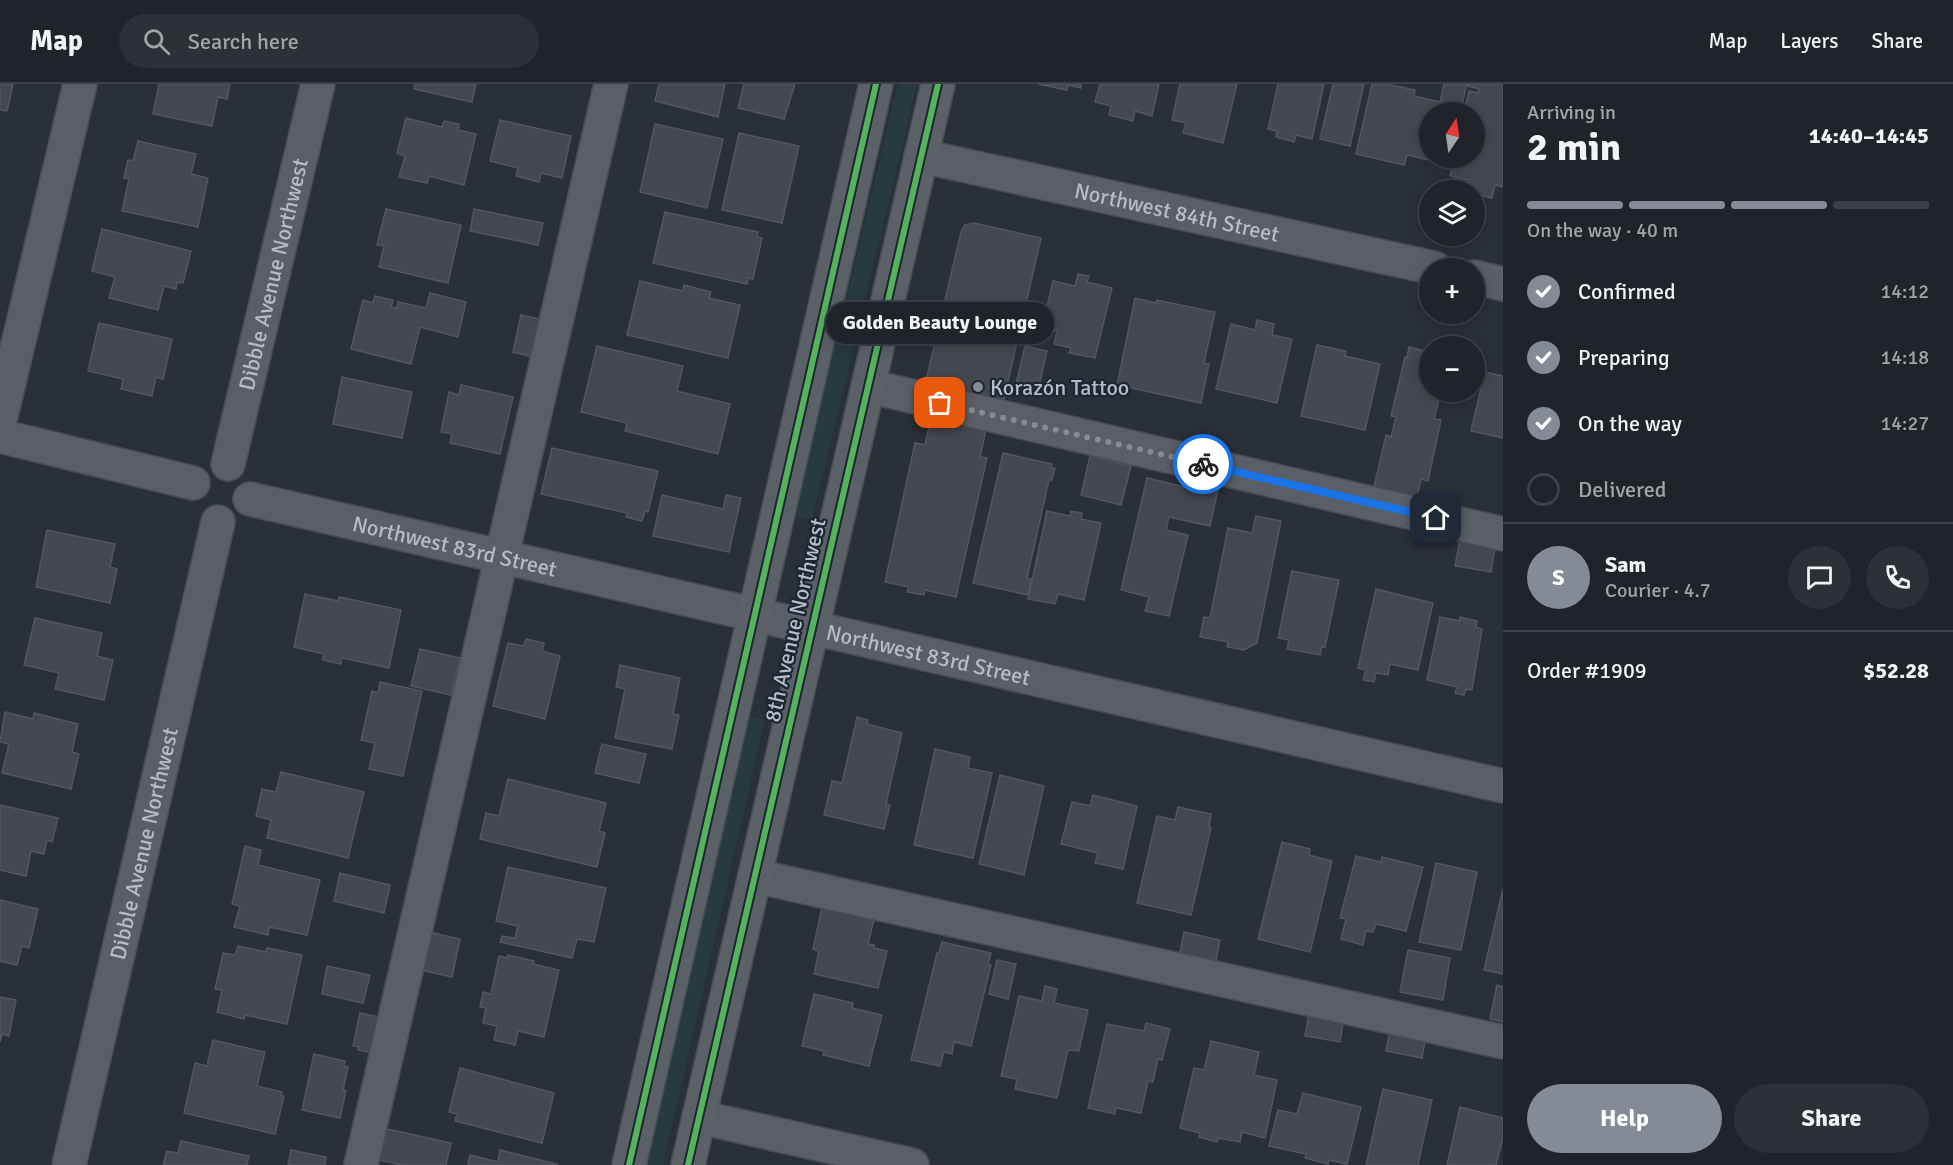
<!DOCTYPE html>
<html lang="en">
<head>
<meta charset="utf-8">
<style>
	:root { --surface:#20242a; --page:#2d3036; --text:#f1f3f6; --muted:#a2a4a8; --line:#3d4147; --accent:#848b96 }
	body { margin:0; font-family:Signika,sans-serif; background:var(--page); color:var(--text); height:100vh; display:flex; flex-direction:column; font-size:22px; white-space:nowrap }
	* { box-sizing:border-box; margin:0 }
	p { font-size:20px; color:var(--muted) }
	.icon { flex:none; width:33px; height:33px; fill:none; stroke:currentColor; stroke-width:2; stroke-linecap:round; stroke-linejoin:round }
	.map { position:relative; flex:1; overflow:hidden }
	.panel { display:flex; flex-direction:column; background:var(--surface); width:450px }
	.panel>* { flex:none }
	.needle { width:39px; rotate:13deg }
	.buttons { position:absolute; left:1419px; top:18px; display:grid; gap:12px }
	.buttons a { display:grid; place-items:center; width:66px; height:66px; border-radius:50%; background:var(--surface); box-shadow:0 3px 15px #0003,0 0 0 2px var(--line); font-size:30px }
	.pin { position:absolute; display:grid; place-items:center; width:51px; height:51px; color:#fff; margin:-26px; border-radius:12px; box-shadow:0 3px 9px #0006 }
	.courier { position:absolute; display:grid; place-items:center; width:60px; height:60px; margin:-30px; border:4px solid #1a73e8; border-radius:50%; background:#fff; color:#222; box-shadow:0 2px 8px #0007 }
	.bubble { position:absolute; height:42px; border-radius:21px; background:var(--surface); box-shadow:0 3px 15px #0003,0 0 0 2px var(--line); font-size:20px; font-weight:700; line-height:42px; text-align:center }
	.headline em { font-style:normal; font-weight:700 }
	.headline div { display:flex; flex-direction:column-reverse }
	.headline { display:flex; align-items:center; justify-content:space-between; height:102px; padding:0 24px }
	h1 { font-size:39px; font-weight:700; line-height:45px }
	.bar { display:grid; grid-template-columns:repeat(4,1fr); gap:9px 6px; align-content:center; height:72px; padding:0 24px }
	.bar i { height:8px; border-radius:4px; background:var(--line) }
	.bar .selected { background:var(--accent) }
	.bar p { grid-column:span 4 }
	.line { display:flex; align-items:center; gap:15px; padding:0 24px; border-top:2px solid var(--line) }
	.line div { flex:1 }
	.round { display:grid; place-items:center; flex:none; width:63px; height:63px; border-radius:32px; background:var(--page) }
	ol { padding:0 24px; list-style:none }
	li { display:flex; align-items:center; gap:18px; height:66px }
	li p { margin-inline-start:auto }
	li .icon { padding:6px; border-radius:50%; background:var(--accent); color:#fff; stroke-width:4 }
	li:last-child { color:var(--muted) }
	li i { width:33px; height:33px; border:3px solid var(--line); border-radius:50% }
	.action { display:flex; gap:12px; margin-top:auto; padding:12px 24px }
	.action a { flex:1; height:69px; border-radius:36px; background:var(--accent); color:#fff; font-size:24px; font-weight:700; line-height:69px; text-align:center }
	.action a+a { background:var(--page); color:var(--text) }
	header { display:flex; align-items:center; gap:36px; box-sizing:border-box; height:84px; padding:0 30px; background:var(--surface); border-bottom:2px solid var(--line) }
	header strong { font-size:28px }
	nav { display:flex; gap:33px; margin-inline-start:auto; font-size:21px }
	.search { width:420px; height:54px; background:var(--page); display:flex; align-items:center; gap:15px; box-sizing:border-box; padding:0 21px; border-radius:33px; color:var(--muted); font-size:22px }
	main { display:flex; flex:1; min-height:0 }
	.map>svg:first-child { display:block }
</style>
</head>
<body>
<header>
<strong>Map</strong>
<div class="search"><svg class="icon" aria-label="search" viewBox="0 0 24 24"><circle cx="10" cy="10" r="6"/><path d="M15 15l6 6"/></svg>Search here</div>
<nav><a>Map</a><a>Layers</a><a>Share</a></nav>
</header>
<main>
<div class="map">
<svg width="1503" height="1081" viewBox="0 0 1503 1081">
	<rect width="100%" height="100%" fill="#2a3038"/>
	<path fill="#273a3e" d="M898,0H917L812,436L794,432Z
		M750,632L765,636L663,1081H647Z"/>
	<path fill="#444950" stroke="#52575f" stroke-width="1.5" d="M0,0H13L7,27L0,26Z
		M159,0H230L227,15L218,13L212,42L153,30Z
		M415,0H476L472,18L414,5Z
		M659,0H725L718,33L655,17Z
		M744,0H795L784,35L738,24Z
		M1038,0H1081V4L1068,1L1067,6Z
		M1100,0H1159L1152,32L1135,27L1133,37L1109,31L1111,22L1095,18Z
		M1180,0H1237L1223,59L1183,49L1186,39L1172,36Z
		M1278,0H1324L1312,55L1296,51L1294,58L1276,53L1277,47L1268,45Z
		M1333,0H1364L1350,62L1320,55Z
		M1372,0H1387L1415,6L1414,12L1440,18L1444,0H1467L1460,28H1430L1429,76L1407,71L1404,81L1356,70Z
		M1468,0H1503V103L1495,101L1492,114L1474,110V106H1466L1468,96L1450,92L1454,74H1474V28H1464L1469,7L1478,9L1479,5L1468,2Z
		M406,34L442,43L444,37L459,40L458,46L476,50L464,101L429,92L427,99L399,93L405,72L397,69Z
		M500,36L571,52L562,94L541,89L539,98L516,92L518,84L490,77Z
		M655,40L723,55L707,124L640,108Z
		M739,49L799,62L782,139L722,126Z
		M138,57L196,70L191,90L208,94L198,143L122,127L129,95L124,94L128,76L133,77Z
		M386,125L461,141L448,199L379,183L384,162L377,161Z
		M474,125L543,139L538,161L470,147Z
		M665,128L758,148L757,153L762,154L753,195L748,194L747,200L653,179Z
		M974,139L1041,154L1001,328L923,309L961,148L965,141Z
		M102,145L191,167L183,199L177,198L176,205L164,202L158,226L109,214L115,193L92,187Z
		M1078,190L1089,192L1087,198L1112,204L1095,274L1069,269L1071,264L1054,260L1057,247L1042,244L1053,197L1075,202Z
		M640,197L683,207L684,201L711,208L709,214L740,221L728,274L627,251Z
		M430,209L466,218L458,253L420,243L411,280L351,265L363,216L373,219L375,212L393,216L391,223L397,224L398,218L426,224Z
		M1135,214L1156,219L1157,216L1215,228L1204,279L1209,280L1201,319L1117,301Z
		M521,231L545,236L537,274L513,268Z
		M1257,236L1274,240L1272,251L1292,255L1277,319L1216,305L1231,240L1255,246Z
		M99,239L172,255L163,295L156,293L152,312L121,305L123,295L88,287Z
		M1317,261L1346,267L1345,272L1380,280L1365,346L1301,332Z
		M597,262L683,282L677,307L730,320L718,370L625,347L627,339L581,328Z
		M1025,262L1047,267L1038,306L1016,300Z
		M1409,263L1430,268V308H1441L1434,335L1441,336L1428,397L1421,395L1417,413L1374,403L1386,351L1391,353L1396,333L1391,332L1405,273L1407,274Z
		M1485,288L1503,292V354L1471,347Z
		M342,293L412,308L402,354L333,340Z
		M461,301L513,313L500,370L450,359L452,350L441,348L449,308L459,311Z
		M936,335L986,346L980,373L987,374L956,513L925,506L924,511L907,508L909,503L885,498L915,359L925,361L930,339Z
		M552,364L658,387L648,428L645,427L642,437L626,433L627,429L541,410Z
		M1003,369L1052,380L1051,384H1055L1052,396H1049L1027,494L1031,495L1028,511L973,499Z
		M1090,372L1131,382L1121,421L1081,411Z
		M1196,392L1220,397L1210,442L1169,433L1166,446L1188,451L1169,532L1145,527L1149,513L1121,506L1147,394L1193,405Z
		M662,411L723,425L726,411L741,414L729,468L653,452Z
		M1047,427L1070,432L1071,427L1082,429L1081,435L1101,439L1084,516L1058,510L1055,520L1028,515Z
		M1256,432L1281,437L1257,559L1244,566L1227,563L1228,558L1200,553L1204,533L1210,534L1228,444L1252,449Z
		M47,446L115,460L110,483L117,485L110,519L36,503Z
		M1460,455L1495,462L1491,488L1455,482Z
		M1292,487L1339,496L1325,563L1322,562L1320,571L1287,565L1289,556L1278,554Z
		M1376,505L1433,519L1418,586L1390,580L1388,591L1376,589L1374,598L1363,596L1366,586L1358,584Z
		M305,510L338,517L339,513L401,526L389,584L342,574L341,580L323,576L324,570L294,563Z
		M1440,533L1460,537V533L1477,537L1476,543L1482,545L1472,606L1466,605L1464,611L1455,609L1457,603L1427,596Z
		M35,534L102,549L97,572L113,576L104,616L55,605L59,589L24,581Z
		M526,555L544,559L542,567L560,572L545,635L493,622L508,559L524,562Z
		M420,565L460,574L451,611L411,602Z
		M620,581L680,594L673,630L679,631L672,665L615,654L625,605L616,603Z
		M380,598L422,607L403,692L369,685L375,659L361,656L372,607L378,609Z
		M5,628L33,635L34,629L78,640L72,668L79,670L71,705L2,689L9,660L0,658Z
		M857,633L868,636L867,640L902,649L886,720L890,721L884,745L824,731L832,697L842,699Z
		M602,660L646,670L639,699L595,689Z
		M935,665L970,673L968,684L992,689L973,774L914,761Z
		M281,688L364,708L348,774L267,754L271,736L256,732L262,705L276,708Z
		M1000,691L1044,702L1024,791L979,780Z
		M508,695L606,719L599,747L605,749L597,783L480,755L486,729L499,732Z
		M1093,711L1137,722L1123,785L1095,779L1098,769L1061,760L1072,718L1090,722Z
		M0,721L58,734L52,758L47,756L44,770L31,767L26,792L0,786Z
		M1178,723L1211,730L1209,743L1211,744L1191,831L1137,819L1157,732L1175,736Z
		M1282,758L1310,765L1309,771L1332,777L1310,868L1258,855Z
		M245,762L261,766L258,781L320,796L307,851L269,843L268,851L234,843L240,822L232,820Z
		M1356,772L1381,778L1382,773L1423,783L1406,847L1376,840L1373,848L1366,847L1363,861L1341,855L1346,835L1340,834Z
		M1436,779L1477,788L1461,866L1419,858Z
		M508,783L606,804L594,858L577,855L572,874L500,858L502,852L515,854L518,842L496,837Z
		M340,789L390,801L384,829L334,817Z
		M1503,805V890L1484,886Z
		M0,816L38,825L29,864L22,862L17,881L0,877Z
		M823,819L875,831L868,860L874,861V864L887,867L878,904L814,890L819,867L813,865Z
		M429,848L460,855L452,893L421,886Z
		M1184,848L1220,856L1215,881L1179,873Z
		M942,858L991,869L988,881H991L971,962L954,958L952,970L944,968L940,982L911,976L937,869H939Z
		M238,862L266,868L267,864L302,871L287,940L245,931L244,935L217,928L222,906L215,905L223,869L235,871Z
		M1408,866L1450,874L1443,916L1400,908Z
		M508,871L534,877L533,880L559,886L544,953L518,947L515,961L494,956L497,942L483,939L486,924L480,923L483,908L491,910L499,872L507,874Z
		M997,876L1016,880L1008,915L989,910Z
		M327,882L370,891L363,919L322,910Z
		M1497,901L1503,903V938L1490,935Z
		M1045,902L1057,905L1054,919L1088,926L1079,967L1068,966L1057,1014L1015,1005L1017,995L1001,992L1019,912L1042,917Z
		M814,910L853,919L852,924L882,931L869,982L823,971L824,967L802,962Z
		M0,913L16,916L9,952L2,950L0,958Z
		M1310,925L1344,932L1340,958L1305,952Z
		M360,929L385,934L372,969L358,966L359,963L353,962Z
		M1146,939L1170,945L1162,976L1158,975L1153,998L1148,997L1141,1029L1116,1024L1115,1030L1088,1024L1107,940L1144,947Z
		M1390,945L1426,951L1422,974L1386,967Z
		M213,956L265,968L257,1002L282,1008L281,1012H284L275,1050L184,1029L195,979L207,982Z
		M1211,957L1259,968L1254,991L1277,996L1265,1054L1242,1048L1240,1058L1218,1054L1217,1058L1199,1053L1200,1049L1180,1044L1194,984L1204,986Z
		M314,970L345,977L344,982L348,983L343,1006L346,1007L340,1034L302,1026Z
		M460,984L554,1009L542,1059L455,1037L457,1030L449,1028Z
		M1383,1005L1432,1016L1418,1081H1366Z
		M1303,1009L1361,1023L1347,1080L1329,1076L1328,1080L1305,1074L1306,1070L1269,1062L1278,1026L1297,1030Z
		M1460,1023L1503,1034V1053L1496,1081H1447Z
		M383,1044L451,1059L446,1081H401L376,1075Z
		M181,1057L249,1072L247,1081H163L167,1067L178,1069Z
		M291,1066L326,1073L325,1081H288Z
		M500,1066L557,1080V1081H468L470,1071L498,1078Z"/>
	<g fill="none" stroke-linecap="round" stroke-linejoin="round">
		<g stroke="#484c53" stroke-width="36">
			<g id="minor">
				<path id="s1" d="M921,72L1434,184"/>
				<path d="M1474,193L1503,200"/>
				<path d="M868,302L1503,450"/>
				<path d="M0,336L80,0"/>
				<path d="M0,352L193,399"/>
				<path id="s2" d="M228,380L318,0"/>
				<path id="s3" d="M250,415L1503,702"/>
				<path d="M755,792L1503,958"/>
				<path d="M699,1033L912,1081"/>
				<path id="s4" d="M69,1081L218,438"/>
				<path d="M361,1081L611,0"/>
			</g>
		</g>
		<g stroke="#484c55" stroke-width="36">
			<path id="major" d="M629,1081L876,0
				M688,1081L938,0"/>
		</g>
		<use href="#minor" stroke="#5a5e66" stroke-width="33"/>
		<use href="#major" stroke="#5c6168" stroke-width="33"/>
		<g stroke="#1d2633" stroke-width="10">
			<path id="cycleway" d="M629,1081L876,0
				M688,1081L938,0"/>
		</g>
		<use href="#cycleway" stroke="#56b35d" stroke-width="6"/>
	</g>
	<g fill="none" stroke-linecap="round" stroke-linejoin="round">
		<path stroke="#848b96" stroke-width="6" stroke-dasharray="0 10.8" d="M940,319L1203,380"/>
		<path stroke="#1a73e8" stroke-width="8" d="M1203,380L1436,434"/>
	</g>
	<circle fill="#848b96" stroke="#1d2633" stroke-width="2" cx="978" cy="303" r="6"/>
	<g text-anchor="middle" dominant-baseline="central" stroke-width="4.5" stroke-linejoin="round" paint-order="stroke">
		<g font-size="22" fill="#b4bcc9" stroke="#1d2633">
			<text stroke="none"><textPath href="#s1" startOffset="262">Northwest 84th Street</textPath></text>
			<text stroke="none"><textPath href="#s2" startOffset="195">Dibble Avenue Northwest</textPath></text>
			<text stroke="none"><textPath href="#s3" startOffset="210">Northwest 83rd Street</textPath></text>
			<text transform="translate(795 536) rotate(-77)">8th Avenue Northwest</text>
			<text stroke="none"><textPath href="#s3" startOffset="696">Northwest 83rd Street</textPath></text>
			<text stroke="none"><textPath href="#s4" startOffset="330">Dibble Avenue Northwest</textPath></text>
		</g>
		<g font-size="22" fill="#b4bcc9" stroke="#1d2633" text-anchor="start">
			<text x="990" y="303">Korazón Tattoo</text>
		</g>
	</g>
</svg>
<div class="buttons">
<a><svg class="needle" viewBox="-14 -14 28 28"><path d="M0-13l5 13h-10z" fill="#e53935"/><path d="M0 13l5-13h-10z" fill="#a2a4a8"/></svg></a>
<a><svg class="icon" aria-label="layers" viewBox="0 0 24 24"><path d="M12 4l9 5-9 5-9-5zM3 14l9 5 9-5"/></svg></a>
<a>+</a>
<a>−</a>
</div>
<div class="pin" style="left:940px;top:319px;background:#ea580c"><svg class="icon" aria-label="bag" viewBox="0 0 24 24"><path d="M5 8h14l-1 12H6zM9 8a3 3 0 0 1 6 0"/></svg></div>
<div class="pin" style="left:1436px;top:434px;background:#1f2937"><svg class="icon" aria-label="home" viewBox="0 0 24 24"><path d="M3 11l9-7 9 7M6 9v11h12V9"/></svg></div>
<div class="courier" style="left:1203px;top:380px"><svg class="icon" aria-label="bike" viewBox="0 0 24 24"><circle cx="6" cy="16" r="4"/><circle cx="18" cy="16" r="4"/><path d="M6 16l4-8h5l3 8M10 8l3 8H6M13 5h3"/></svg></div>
<div class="bubble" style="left:826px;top:218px;width:228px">Golden Beauty Lounge</div>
</div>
<section class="panel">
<div class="headline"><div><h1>2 min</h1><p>Arriving in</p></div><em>14:40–14:45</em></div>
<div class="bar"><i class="selected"></i><i class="selected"></i><i class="selected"></i><i></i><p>On the way · 40 m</p></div>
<ol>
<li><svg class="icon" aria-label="check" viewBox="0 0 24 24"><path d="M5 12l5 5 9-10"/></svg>Confirmed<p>14:12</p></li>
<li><svg class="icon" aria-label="check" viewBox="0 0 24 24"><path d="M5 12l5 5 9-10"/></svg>Preparing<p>14:18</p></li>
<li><svg class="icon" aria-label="check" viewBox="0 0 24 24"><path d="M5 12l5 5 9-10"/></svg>On the way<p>14:27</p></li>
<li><i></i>Delivered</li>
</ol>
<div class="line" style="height:108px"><b class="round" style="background:var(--accent);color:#fff">S</b><div><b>Sam</b><p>Courier · 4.7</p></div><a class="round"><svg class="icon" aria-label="chat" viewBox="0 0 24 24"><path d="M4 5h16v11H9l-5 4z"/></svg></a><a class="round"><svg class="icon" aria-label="phone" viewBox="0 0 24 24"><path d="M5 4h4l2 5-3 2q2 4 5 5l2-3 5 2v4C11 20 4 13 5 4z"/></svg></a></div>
<div class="line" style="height:78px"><div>Order #1909</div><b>$52.28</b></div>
<div class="action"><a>Help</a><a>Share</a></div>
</section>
</main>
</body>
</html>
